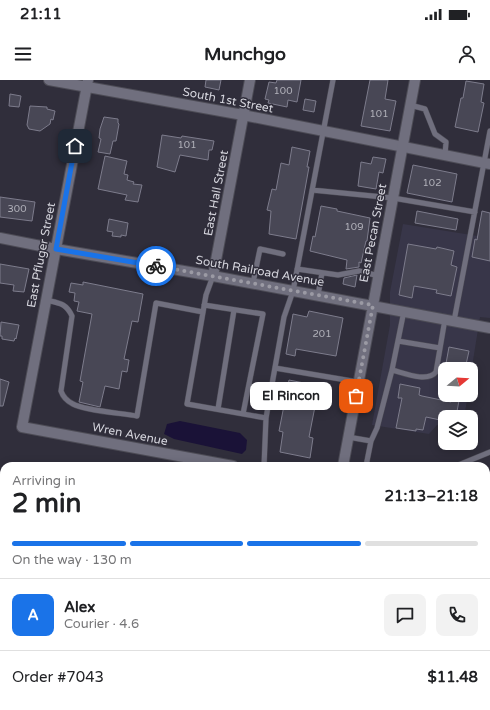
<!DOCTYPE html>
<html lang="en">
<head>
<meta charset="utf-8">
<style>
	:root { --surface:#fff; --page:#f2f2f2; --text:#202124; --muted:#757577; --line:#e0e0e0; --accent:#1a73e8 }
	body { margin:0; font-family:"Varela Round",sans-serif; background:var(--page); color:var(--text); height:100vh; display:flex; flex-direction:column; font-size:15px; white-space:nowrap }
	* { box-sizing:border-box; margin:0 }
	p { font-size:13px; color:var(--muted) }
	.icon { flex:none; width:22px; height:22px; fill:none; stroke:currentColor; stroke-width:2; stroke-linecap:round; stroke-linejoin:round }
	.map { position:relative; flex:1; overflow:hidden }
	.sheet { position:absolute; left:0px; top:382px; width:490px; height:248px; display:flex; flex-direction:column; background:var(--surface); border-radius:12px 12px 0 0; box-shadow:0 2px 10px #0003 }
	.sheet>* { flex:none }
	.needle { width:26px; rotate:72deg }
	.tools { position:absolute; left:438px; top:282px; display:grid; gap:8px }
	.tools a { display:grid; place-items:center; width:40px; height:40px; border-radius:8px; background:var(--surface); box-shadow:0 2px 10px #0003; font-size:20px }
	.pin { position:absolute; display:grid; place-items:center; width:34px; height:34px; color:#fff; margin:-17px; border-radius:8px; box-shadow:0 2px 6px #0006 }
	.courier { position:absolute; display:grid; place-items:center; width:40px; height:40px; margin:-20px; border:3px solid #1a73e8; border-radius:50%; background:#fff; color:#222; box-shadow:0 1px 5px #0007 }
	.bubble { position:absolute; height:28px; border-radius:8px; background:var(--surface); box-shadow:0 2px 10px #0003; font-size:13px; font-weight:700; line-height:28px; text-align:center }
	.summary em { font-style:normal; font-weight:700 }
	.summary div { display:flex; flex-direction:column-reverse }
	.summary { display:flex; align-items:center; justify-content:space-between; height:68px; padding:0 12px }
	h1 { font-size:26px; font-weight:700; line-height:30px }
	.bar { display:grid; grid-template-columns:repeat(4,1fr); gap:6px 4px; align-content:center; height:48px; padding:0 12px }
	.bar i { height:5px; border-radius:3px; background:var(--line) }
	.bar .current { background:var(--accent) }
	.bar p { grid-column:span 4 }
	.line { display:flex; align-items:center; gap:10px; padding:0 12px; border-top:1px solid var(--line) }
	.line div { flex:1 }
	.round { display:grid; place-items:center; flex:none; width:42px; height:42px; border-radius:8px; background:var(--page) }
	.status { display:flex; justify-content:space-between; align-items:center; height:28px; padding:0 20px; background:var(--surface); direction:ltr }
	.status svg { height:11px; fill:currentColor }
	header { display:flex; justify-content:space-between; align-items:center; height:52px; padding:0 12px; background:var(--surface); font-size:18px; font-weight:700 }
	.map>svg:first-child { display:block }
</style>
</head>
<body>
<div class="status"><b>21:11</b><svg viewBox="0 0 49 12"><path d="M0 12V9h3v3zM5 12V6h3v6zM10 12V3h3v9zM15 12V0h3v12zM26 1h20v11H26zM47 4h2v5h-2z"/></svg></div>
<header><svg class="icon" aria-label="menu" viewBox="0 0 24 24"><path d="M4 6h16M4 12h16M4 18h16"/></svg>Munchgo<svg class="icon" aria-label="person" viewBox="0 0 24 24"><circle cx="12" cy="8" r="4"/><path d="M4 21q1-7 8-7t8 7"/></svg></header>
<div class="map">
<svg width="490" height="630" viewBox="0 0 490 630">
	<rect width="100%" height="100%" fill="#302e3b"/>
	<path fill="#383649" d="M403,144L490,158V238L480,237L471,293V289H445V315H468L464,337H445V347L437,345L429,354L372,345L390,245V212Z
		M486,605L490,609V630H312L313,626H486Z
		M210,626H281L280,630H209Z"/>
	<path fill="#1a1237" d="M180,341L240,353L247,360L246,370L242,374L174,359L164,354L167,344Z"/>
	<path fill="#484755" stroke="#7d7c8c" d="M206,0H221L219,10L205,7Z
		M277,0H301L297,22L288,20L287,27L268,23L269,20L265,19L269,2L276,3Z
		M370,0H388L385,19L396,21L390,51L361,46Z
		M466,1L484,4L481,22L484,23L478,52L455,47L461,18H463Z
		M10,14L21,16L19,27L9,26Z
		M305,19L316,21L314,32L303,30Z
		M30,26L47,27V29L55,31L53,40L51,39L50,44L40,51L29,49L27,45Z
		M104,37L118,39V43L119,44L116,61H113L110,74L98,72L101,59L99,58L100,49Z
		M162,55L181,58L182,56L214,61L212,70H209L208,80L180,75L175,92L157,87Z
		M292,67L310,71L307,87H309L296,159L269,154L271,131L267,130L272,109L276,110L281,83L289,85Z
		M105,76L127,81L124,94L128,95L127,100L134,102L133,104L142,105L138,122L125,120L127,115L98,109Z
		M373,77L386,79L383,93L379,92L376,109L358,106L361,82L371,84Z
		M413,85L457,94L452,122L407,113Z
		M0,117L35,122L32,141L0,137Z
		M321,126L337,129V131L370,138L367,161H366L361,183L359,182V187L346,189L347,180L310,171L313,156L315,157Z
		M417,131L458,139L456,150L415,143Z
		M482,131L490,133V181L472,177L475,159L477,160Z
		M109,139L128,143L126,156L121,155V157L112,156L113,152L107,151Z
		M408,164L436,169L437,167L454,171L451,185L457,187L451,216L436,213L437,210L414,206L412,218L399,215Z
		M0,184L29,189L24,212L13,211L14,205L0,203Z
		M357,195L355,207L343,204L344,198Z
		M83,202L143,214L138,242L132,241L124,279L129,280L127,292L122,291L119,309L105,306L100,327L79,322L83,302L80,301L92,234L77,231L79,222L74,221L75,213L69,212L71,203L83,205Z
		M309,231L343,238L336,276L296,269L295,276L286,274L293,234L307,237Z
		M1,242L19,245L16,259L15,258L14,261L2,259V256H0Z
		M449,267L469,271L465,289H445Z
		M0,299L9,302L3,326H0Z
		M289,300L319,306L309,357L313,358L310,378L280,372L283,352L279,351Z
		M400,304L420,308L419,315L422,316L451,322L453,315H460L456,337H445V341L426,337L423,350L416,349V351L396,348L402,318H398Z"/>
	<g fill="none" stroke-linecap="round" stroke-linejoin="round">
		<g stroke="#4d4c56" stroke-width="6">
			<path id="lane" d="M410,25L425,29L435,54L446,62L445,75
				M312,110L393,118L475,132
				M297,189L338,195L359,191L379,196
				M213,196L206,215L187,324L266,338
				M253,203L260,169L283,174
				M318,215L322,193
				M46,220C59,223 66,223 72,236L61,311C63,317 67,321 73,324C86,331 121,333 137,336L156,223L203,232
				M204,225L263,234L243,334
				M454,241L490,51
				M398,261L440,268
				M275,288L358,302
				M392,290L404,231
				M218,329L234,230
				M348,357L371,361L377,348L392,290C404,293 427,303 436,292L445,239
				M264,386L266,338L284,237L293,211L333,0
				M366,386L371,361
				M456,386L490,372
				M486,595L490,597"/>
		</g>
		<g stroke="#4d4c56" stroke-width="12">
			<path id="street" d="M49,0L243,35L490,84
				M88,0L22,347L233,386
				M213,196L250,0
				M133,630L134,626"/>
		</g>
		<g stroke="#4d4c56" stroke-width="12">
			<path id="secondary" d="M0,158L56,169L213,196L490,248
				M343,386L415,0
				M297,630V626"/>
		</g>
		<use href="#lane" stroke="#706f7e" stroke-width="5"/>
		<use href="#street" stroke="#706f7e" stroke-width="10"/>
		<use href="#secondary" stroke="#706f7e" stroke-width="10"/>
	</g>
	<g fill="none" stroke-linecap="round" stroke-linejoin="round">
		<path stroke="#9b9aa4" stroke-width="4" stroke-dasharray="0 7.2" d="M156,186L373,225L356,316"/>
		<path stroke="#1a73e8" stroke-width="5" d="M75,66L56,169L156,186"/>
	</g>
	<g text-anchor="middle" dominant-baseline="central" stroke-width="3" stroke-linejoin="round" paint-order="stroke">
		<g font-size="10" fill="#b1b1ba">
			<text x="283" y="11">100</text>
			<text x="379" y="34">101</text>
			<text x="187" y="65">101</text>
			<text x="432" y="103">102</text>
			<text x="17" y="129">300</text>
			<text x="354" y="147">109</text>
			<text x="322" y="254">201</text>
		</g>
		<g font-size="12" fill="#d4d4dc" stroke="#302e3b">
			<text transform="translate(228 20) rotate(11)">South 1st Street</text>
			<text transform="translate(216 113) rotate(-79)">East Hall Street</text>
			<text transform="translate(373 153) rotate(-79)">East Pecan Street</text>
			<text transform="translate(41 175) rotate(-79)">East Pfluger Street</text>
			<text transform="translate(260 191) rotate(10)">South Railroad Avenue</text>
			<text transform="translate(130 354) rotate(11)">Wren Avenue</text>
		</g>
	</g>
</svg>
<div class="tools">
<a><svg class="needle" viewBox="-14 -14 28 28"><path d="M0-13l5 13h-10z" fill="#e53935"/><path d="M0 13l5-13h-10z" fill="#757577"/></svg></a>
<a><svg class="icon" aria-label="layers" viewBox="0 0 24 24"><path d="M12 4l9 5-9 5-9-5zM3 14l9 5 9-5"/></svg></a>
</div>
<div class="pin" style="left:356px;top:316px;background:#ea580c"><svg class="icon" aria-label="bag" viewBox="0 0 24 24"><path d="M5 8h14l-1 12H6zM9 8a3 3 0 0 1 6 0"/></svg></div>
<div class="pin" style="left:75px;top:66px;background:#1f2937"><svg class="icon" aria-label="home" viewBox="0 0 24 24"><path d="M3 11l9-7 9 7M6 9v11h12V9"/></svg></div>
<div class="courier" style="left:156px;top:186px"><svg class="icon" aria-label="bike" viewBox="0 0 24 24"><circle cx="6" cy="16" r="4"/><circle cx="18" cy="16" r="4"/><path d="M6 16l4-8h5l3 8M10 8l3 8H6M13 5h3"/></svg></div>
<div class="bubble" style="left:250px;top:302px;width:82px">El Rincon</div>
<section class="sheet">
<div class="summary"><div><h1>2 min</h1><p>Arriving in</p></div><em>21:13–21:18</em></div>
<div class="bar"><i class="current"></i><i class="current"></i><i class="current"></i><i></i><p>On the way · 130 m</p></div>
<div class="line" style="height:72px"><b class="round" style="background:var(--accent);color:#fff">A</b><div><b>Alex</b><p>Courier · 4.6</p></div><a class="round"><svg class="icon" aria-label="chat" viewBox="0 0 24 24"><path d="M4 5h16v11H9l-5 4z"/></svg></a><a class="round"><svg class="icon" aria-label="phone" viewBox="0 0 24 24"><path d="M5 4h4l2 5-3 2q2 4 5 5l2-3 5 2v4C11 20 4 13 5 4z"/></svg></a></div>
<div class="line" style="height:52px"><div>Order #7043</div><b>$11.48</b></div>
</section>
</div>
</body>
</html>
